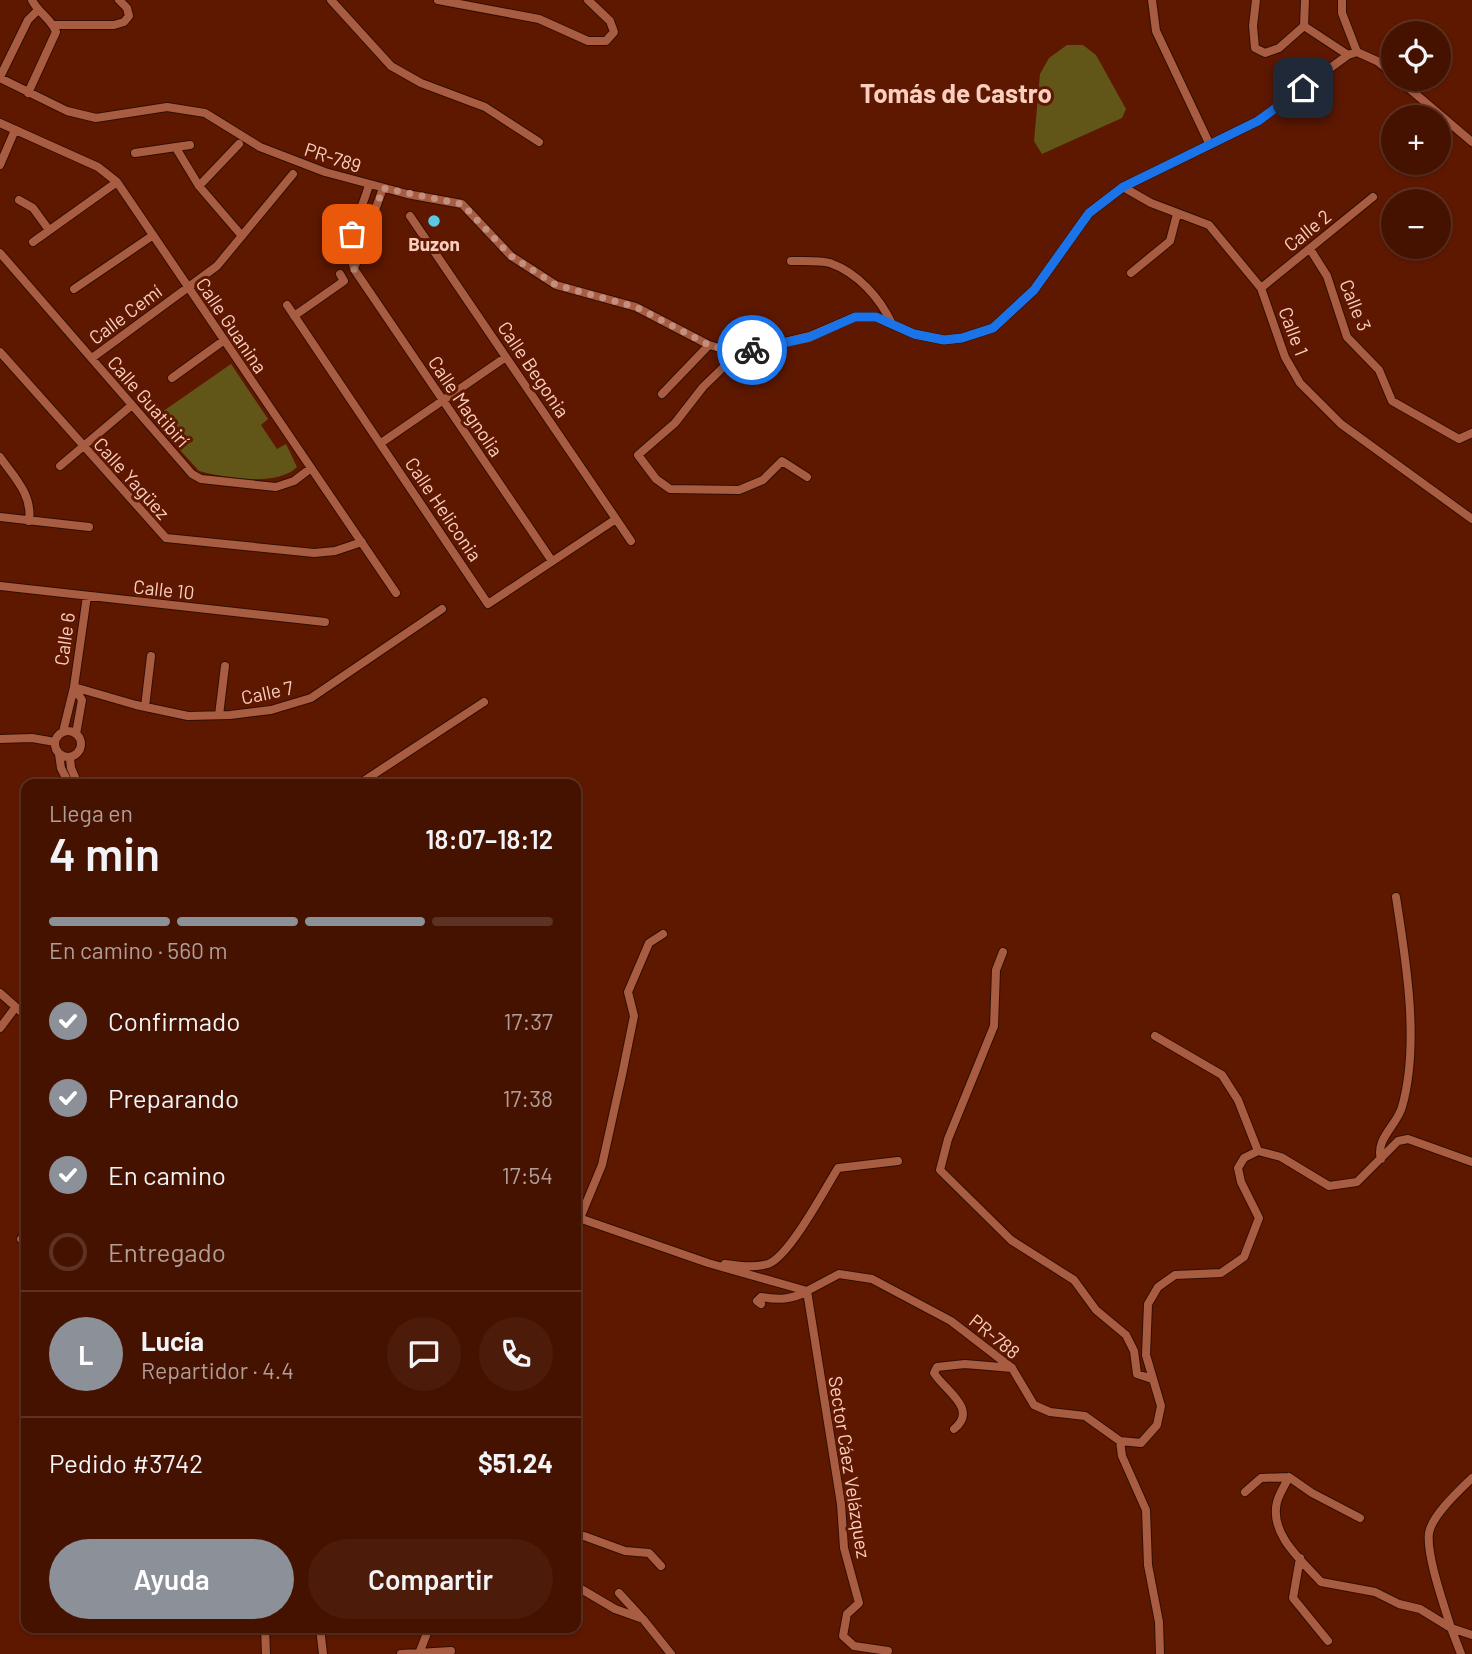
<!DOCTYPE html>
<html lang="es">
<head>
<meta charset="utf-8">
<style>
	:root { --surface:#461200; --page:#4d1b0a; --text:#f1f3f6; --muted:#b09e99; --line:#5e3222; --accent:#8c9099 }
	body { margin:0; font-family:Barlow,sans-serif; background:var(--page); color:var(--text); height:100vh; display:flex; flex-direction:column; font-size:26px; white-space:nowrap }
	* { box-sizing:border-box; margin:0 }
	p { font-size:23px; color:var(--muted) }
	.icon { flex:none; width:38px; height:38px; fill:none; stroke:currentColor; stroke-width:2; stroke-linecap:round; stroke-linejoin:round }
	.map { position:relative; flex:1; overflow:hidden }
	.sheet { position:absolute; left:21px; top:779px; width:560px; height:854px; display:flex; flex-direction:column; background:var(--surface); border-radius:14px; box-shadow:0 2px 5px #0004,0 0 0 2px var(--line) }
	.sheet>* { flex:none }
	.controls { position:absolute; left:1381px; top:21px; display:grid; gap:14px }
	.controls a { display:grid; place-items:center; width:70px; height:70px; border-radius:50%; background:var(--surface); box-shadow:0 2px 5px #0004,0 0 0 2px var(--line); font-size:35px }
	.pin { position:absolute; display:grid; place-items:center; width:60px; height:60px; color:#fff; margin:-30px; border-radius:14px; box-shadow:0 4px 10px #0006 }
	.courier { position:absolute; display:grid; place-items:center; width:70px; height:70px; margin:-35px; border:5px solid #1a73e8; border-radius:50%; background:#fff; color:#222; box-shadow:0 2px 9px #0007 }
	.overview em { font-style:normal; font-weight:600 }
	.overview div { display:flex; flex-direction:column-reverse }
	.overview { display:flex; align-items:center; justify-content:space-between; height:119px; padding:0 28px }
	h1 { font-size:46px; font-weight:600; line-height:52px }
	.bar { display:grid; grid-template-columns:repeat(4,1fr); gap:10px 7px; align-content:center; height:84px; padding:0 28px }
	.bar i { height:9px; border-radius:5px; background:var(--line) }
	.bar .selected { background:var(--accent) }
	.bar p { grid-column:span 4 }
	.line { display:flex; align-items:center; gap:18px; padding:0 28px; border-top:2px solid var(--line) }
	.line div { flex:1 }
	.round { display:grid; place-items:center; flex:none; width:74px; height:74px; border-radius:37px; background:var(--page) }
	ol { padding:0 28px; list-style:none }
	li { display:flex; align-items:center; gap:21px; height:77px }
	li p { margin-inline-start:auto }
	li .icon { padding:7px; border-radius:50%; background:var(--accent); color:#fff; stroke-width:4 }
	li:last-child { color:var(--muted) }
	li i { width:38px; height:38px; border:4px solid var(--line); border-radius:50% }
	.cta { display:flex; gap:14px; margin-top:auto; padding:14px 28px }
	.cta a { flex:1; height:80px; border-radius:42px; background:var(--accent); color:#fff; font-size:28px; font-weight:600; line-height:80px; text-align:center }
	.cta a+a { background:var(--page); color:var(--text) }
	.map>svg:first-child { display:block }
</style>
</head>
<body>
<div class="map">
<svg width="1472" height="1654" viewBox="0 0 1472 1654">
	<rect width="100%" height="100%" fill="#5e1800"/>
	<path fill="#615618" d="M1067,45H1083L1096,55L1126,109L1122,118L1042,154L1034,141L1040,74L1049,58Z
		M231,364L268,419L261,425L277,449L286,444L297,467C277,487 226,478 199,471L152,419Z"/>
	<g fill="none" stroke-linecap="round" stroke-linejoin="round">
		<g stroke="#330e02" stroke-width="10">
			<path id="minor" d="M331,0L391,66L421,83L485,107L539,142
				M438,0L539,19L588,41H606L614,32L610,21L588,0
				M1152,0L1156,31L1210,145
				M1256,0L1253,26L1255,48L1265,53L1279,48L1304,26
				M1305,0L1304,26L1348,55
				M1342,0V13L1357,52
				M53,25H114L124,22L129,16L127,8L119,0
				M0,77L28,20L37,11
				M0,78L67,111L96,118L167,107L205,113L260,147L325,172L407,194L462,204L511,256L556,285L636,307L709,345L738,353L810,336L855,317H876L914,334L944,340L962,338L993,328L1034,290L1089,213L1123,187L1258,121L1348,55L1357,52L1377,61L1393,74
				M1398,79L1472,142
				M28,93L56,32C52,19 38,13 32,0
				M0,123L98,167L117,182L396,593
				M176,148L199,186L242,236
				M135,153L190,145
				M0,165L15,130
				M369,185C360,216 345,236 354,269L552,561
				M199,186L239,144
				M1123,187L1151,203L1209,225L1261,288L1285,357L1300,383L1341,424L1472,519
				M19,200L33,208L49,230
				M410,216L631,541
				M33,242L117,182
				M1310,249L1327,276L1347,337L1379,370L1392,401L1459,439L1472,433
				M0,253L192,474L201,479L276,487L294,481L311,468
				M791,261C803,261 819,260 830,263C858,273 880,298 892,324
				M354,269L383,188
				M1131,273L1170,241L1177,214
				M1261,288L1373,197
				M74,289L152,236
				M287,305L488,604L616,519
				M294,316L344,281L340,274
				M0,352L166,538L314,553L335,551L362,542
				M738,353L703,387L675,423L638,455L656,479L670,489L739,490L763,480L782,461L807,477
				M92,358L217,266L293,174
				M172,378L223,341
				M662,394L709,345
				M381,443L506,357
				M0,457C14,477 33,495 29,521
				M60,466L132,405
				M0,517L89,527
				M0,586L325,622
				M87,596L74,687L136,705L188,716L230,715L271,710L311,698L442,609
				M145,707L151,656
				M219,715L225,666
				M55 744a13 13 0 1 1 26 0a13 13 0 1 1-26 0Z
				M63,732L74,687L82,700L76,734
				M0,739L32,738L55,742
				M59,754L61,768L69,784
				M70,758L71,768L78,784
				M359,784L484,702
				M1003,952L996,970L994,1026L948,1139L940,1170L1011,1240L1074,1280L1096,1310L1126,1335L1134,1351L1137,1374L1152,1379
				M0,993L26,1016
				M0,1028L15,1008
				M1155,1036L1222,1075L1238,1100L1258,1151
				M1381,1159C1375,1139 1397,1125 1402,1107C1420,1044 1406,961 1396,897
				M576,1217L708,1263L807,1291L839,1274L872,1279L951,1321L1012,1368L1034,1405L1050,1412L1085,1416L1120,1441L1141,1443L1157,1425L1161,1406L1146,1355L1148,1304L1158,1287L1175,1275L1221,1273L1244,1257L1259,1218L1241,1182L1238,1168L1244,1158L1258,1151L1281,1157L1329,1186L1357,1182L1398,1141L1408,1139L1472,1162
				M580,1218L602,1165L622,1075L634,1016L628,992L649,943L663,934
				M21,1239L26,1234
				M725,1264C739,1266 754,1268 768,1264C789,1257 825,1189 838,1168L898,1161
				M761,1304L757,1301L761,1297C778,1300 792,1300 807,1291L841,1504L844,1548L859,1603L847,1614L843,1636L854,1646L888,1651
				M954,1429C979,1409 945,1391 934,1373L937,1367L965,1364L1012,1368
				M1120,1441L1122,1456L1146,1510L1148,1565L1159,1622L1160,1654
				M1289,1477C1285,1485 1279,1494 1277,1502C1269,1534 1302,1561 1321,1582L1375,1592L1399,1604L1420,1609L1451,1628L1461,1654
				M1472,1478C1460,1490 1432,1515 1429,1533C1426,1555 1444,1605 1451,1628L1472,1635
				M1245,1492L1261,1478L1289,1477L1312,1493L1360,1518
				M576,1537L584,1536L625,1551L649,1553L661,1566
				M1300,1558L1293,1598L1328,1641
				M576,1586L615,1609L643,1619L671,1654
				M619,1593L641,1617
				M265,1628L266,1654
				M320,1628L323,1654
				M420,1651L429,1628
				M401,1654L451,1651"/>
		</g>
		<use href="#minor" stroke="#a85c42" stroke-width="8"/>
	</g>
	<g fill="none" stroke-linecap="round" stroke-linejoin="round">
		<path stroke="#c48f7d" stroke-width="7" stroke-dasharray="0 12.6" d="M352,234L349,253L354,270L383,188L462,204L511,256L556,285L636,307L709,345L738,353L752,350"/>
		<path stroke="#1a73e8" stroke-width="9" d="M752,350L810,337L855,317H876L914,334L944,340L962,338L993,328L1034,290L1089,213L1123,187L1258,121L1303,88"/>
	</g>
	<circle fill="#5bc8e6" stroke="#5e1800" stroke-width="2.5" cx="434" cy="221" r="7"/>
	<g text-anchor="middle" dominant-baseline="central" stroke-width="6" stroke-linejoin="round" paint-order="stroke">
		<g font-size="19" fill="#fbcfc0" stroke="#5e1800">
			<text transform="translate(333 157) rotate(18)">PR-789</text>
			<text transform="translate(1307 230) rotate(-39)">Calle 2</text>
			<text transform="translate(1356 305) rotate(68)">Calle 3</text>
			<text transform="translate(125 314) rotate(-37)">Calle Cemí</text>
			<text transform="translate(232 325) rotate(56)">Calle Guanina</text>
			<text transform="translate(1294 331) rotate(69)">Calle 1</text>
			<text transform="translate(534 369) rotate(56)">Calle Begonia</text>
			<text transform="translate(149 401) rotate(49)">Calle Guatibirí</text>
			<text transform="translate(466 406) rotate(56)">Calle Magnolia</text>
			<text transform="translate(132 478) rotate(48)">Calle Yagüez</text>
			<text transform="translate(444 509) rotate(56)">Calle Heliconia</text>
			<text transform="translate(164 589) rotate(6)">Calle 10</text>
			<text transform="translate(64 639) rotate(-82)">Calle 6</text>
			<text transform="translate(267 692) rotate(-12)">Calle 7</text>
			<text transform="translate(995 1336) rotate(39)">PR-788</text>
			<text transform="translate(850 1467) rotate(81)">Sector Cáez Velázquez</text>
		</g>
		<g font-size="19" font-weight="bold" fill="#fbcfc0" stroke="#5e1800">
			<text x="434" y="243">Buzon</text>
		</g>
		<g font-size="26" font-weight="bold" fill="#fbcfc0" stroke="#5e1800">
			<text x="956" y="92">Tomás de Castro</text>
		</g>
	</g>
</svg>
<div class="controls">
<a><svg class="icon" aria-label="locate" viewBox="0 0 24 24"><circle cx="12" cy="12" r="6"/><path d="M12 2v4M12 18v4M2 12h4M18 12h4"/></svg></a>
<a>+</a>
<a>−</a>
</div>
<div class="pin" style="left:352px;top:234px;background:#ea580c"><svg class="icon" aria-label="bag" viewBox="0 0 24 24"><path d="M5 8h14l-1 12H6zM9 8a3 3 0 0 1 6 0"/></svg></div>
<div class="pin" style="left:1303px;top:88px;background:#1f2937"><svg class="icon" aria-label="home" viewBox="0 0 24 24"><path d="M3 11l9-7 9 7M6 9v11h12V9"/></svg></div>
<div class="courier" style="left:752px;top:350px"><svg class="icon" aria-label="bike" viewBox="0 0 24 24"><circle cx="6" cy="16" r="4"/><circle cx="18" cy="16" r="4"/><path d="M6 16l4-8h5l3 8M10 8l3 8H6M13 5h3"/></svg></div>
<section class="sheet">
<div class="overview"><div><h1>4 min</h1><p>Llega en</p></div><em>18:07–18:12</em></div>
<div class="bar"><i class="selected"></i><i class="selected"></i><i class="selected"></i><i></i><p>En camino · 560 m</p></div>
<ol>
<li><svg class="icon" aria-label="check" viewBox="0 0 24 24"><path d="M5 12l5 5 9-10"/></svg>Confirmado<p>17:37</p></li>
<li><svg class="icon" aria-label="check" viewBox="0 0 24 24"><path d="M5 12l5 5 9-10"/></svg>Preparando<p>17:38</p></li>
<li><svg class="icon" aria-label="check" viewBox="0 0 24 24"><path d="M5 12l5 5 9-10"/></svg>En camino<p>17:54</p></li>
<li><i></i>Entregado</li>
</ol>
<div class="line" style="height:126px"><b class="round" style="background:var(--accent);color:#fff">L</b><div><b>Lucía</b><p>Repartidor · 4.4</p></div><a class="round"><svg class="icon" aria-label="chat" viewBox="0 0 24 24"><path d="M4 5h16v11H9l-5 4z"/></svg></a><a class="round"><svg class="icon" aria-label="phone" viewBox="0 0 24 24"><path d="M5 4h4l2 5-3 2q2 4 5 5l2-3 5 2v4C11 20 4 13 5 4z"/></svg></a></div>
<div class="line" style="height:91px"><div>Pedido #3742</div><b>$51.24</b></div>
<div class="cta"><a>Ayuda</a><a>Compartir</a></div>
</section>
</div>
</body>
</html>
